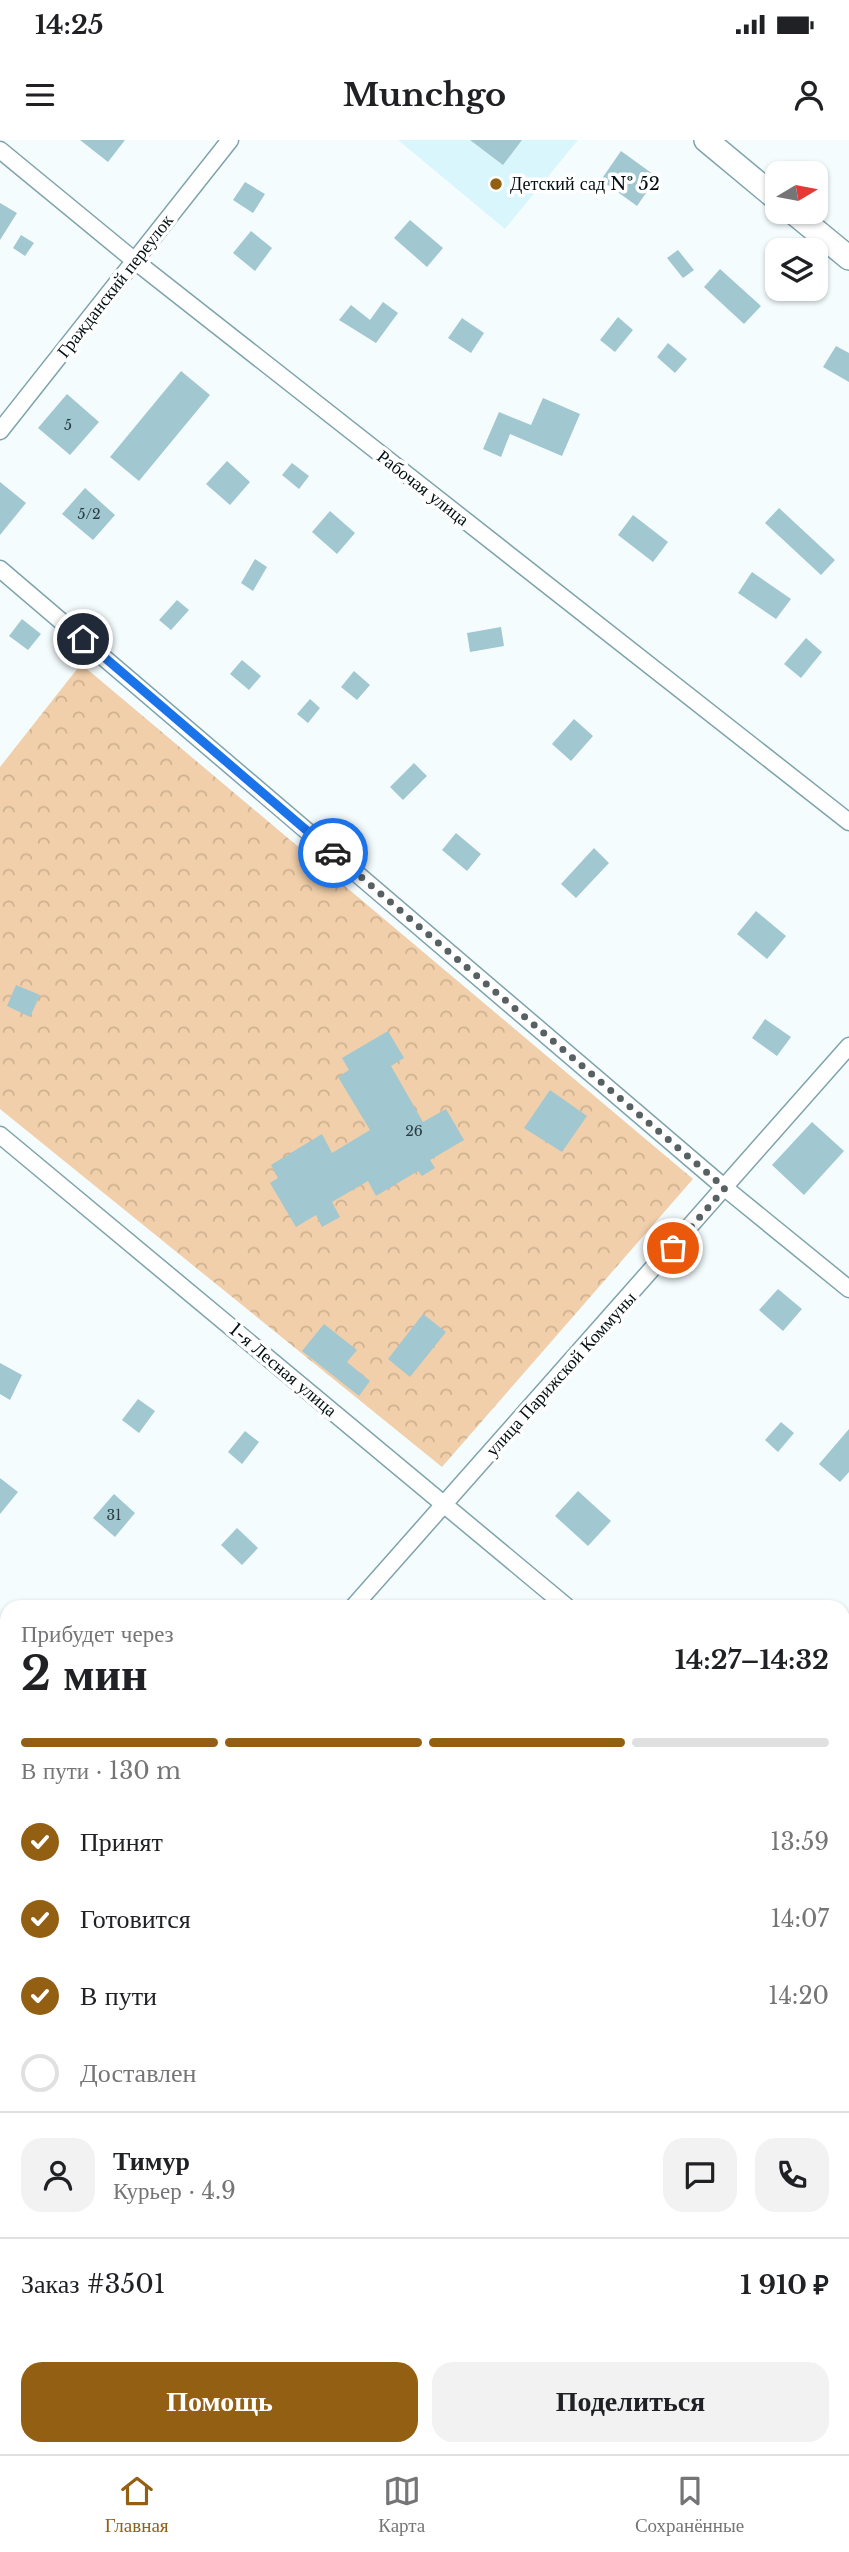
<!DOCTYPE html>
<html lang="ru">
<head>
<meta charset="utf-8">
<style>
	:root { --surface:#fff; --page:#f2f2f2; --text:#202124; --muted:#757577; --line:#e0e0e0; --accent:#935f13 }
	body { margin:0; font-family:"Libre Baskerville",serif; background:var(--page); color:var(--text); height:100vh; display:flex; flex-direction:column; font-size:26px; white-space:nowrap }
	* { box-sizing:border-box; margin:0 }
	p { font-size:23px; color:var(--muted) }
	.icon { flex:none; width:38px; height:38px; fill:none; stroke:currentColor; stroke-width:2; stroke-linecap:round; stroke-linejoin:round }
	.map { position:relative; flex:1; overflow:hidden }
	.sheet { position:absolute; left:0px; top:1460px; width:850px; height:856px; display:flex; flex-direction:column; background:var(--surface); border-radius:21px 21px 0 0; box-shadow:0 2px 5px #0004 }
	.sheet>* { flex:none }
	.needle { width:46px; rotate:80deg }
	.tools { position:absolute; left:765px; top:21px; display:grid; gap:14px }
	.tools a { display:grid; place-items:center; width:63px; height:63px; border-radius:14px; background:var(--surface); box-shadow:0 2px 5px #0004; font-size:35px }
	.pin { position:absolute; display:grid; place-items:center; width:60px; height:60px; color:#fff; margin:-30px; border:4px solid #fff; border-radius:50%; box-shadow:0 2px 7px #0007 }
	.courier { position:absolute; display:grid; place-items:center; width:70px; height:70px; margin:-35px; border:5px solid #1a73e8; border-radius:50%; background:#fff; color:#222; box-shadow:0 2px 9px #0007 }
	.headline em { font-style:normal; font-weight:700 }
	.headline div { display:flex; flex-direction:column-reverse }
	.headline { display:flex; align-items:center; justify-content:space-between; height:119px; padding:0 21px }
	h1 { font-size:46px; font-weight:700; line-height:52px }
	.bar { display:grid; grid-template-columns:repeat(4,1fr); gap:10px 7px; align-content:center; height:84px; padding:0 21px }
	.bar i { height:9px; border-radius:5px; background:var(--line) }
	.bar .on { background:var(--accent) }
	.bar p { grid-column:span 4 }
	.line { display:flex; align-items:center; gap:18px; padding:0 21px; border-top:2px solid var(--line) }
	.line div { flex:1 }
	.round { display:grid; place-items:center; flex:none; width:74px; height:74px; border-radius:21px; background:var(--page) }
	ol { padding:0 21px; list-style:none }
	li { display:flex; align-items:center; gap:21px; height:77px }
	li p { margin-inline-start:auto }
	li .icon { padding:7px; border-radius:50%; background:var(--accent); color:#fff; stroke-width:4 }
	li:last-child { color:var(--muted) }
	li i { width:38px; height:38px; border:4px solid var(--line); border-radius:50% }
	.cta { display:flex; gap:14px; margin-top:auto; padding:14px 21px }
	.cta a { flex:1; height:80px; border-radius:21px; background:var(--accent); color:#fff; font-size:28px; font-weight:700; line-height:80px; text-align:center }
	.cta a+a { background:var(--page); color:var(--text) }
	.status { display:flex; justify-content:space-between; align-items:center; height:49px; padding:0 35px; background:var(--surface); direction:ltr }
	.status svg { height:19px; fill:currentColor }
	header { display:flex; justify-content:space-between; align-items:center; height:91px; padding:0 21px; background:var(--surface); font-size:32px; font-weight:700 }
	.tabs { display:flex; justify-content:space-around; align-items:center; height:98px; border-top:2px solid var(--line); background:var(--surface); font-size:19px; color:var(--muted) }
	.tabs a { display:grid; justify-items:center; gap:4px }
	.tabs .on { color:var(--accent) }
	.map>svg:first-child { display:block }
</style>
</head>
<body>
<div class="status"><b>14:25</b><svg viewBox="0 0 49 12"><path d="M0 12V9h3v3zM5 12V6h3v6zM10 12V3h3v9zM15 12V0h3v12zM26 1h20v11H26zM47 4h2v5h-2z"/></svg></div>
<header><svg class="icon" aria-label="menu" viewBox="0 0 24 24"><path d="M4 6h16M4 12h16M4 18h16"/></svg>Munchgo<svg class="icon" aria-label="person" viewBox="0 0 24 24"><circle cx="12" cy="8" r="4"/><path d="M4 21q1-7 8-7t8 7"/></svg></header>
<div class="map">
<svg width="849" height="2314" viewBox="0 0 849 2314">
	<defs>
		<pattern id="forest-crowns" width="20" height="18" patternUnits="userSpaceOnUse" patternTransform="scale(1.75)"><rect width="20" height="18" fill="#f1cfaa"/><path d="M2 6a3 3 0 1 1 6 0M12 15a3 3 0 1 1 6 0" fill="none" stroke="#cdb191"/></pattern>
	</defs>
	<rect width="100%" height="100%" fill="#f5fcfe"/>
	<path fill="#d9f6fd" d="M398,0H578L505,89Z"/>
	<path fill="url(#forest-crowns)" d="M81,524L693,1039L442,1327L0,969V627Z"/>
	<path fill="#a1c7d0" d="M80,0H125L108,22Z
		M470,0H522L503,25Z
		M621,11L657,37L637,66L601,40Z
		M245,42L265,54L253,73L233,60Z
		M0,63L17,73L0,100Z
		M410,80L443,108L427,127L394,98Z
		M251,91L272,108L255,131L233,113Z
		M21,95L34,103L25,116L13,108Z
		M678,110L694,130L683,138L667,118Z
		M720,129L761,166L744,184L704,147Z
		M383,162L398,173L376,203L339,180L351,165L370,180Z
		M618,177L633,190L615,212L600,200Z
		M462,178L484,193L471,213L448,198Z
		M668,203L687,219L675,233L657,217Z
		M836,206L849,213V242L823,227Z
		M181,231L210,255L139,341L110,317Z
		M67,254L99,282L70,315L38,288Z
		M543,258L580,274L562,316L510,294L501,317L483,309L499,272L531,285Z
		M227,321L250,342L230,365L206,344Z
		M292,323L309,336L299,349L282,335Z
		M0,342L26,363L0,395Z
		M85,348L115,375L93,400L62,374Z
		M779,368L835,420L821,435L765,383Z
		M330,371L355,393L337,414L312,392Z
		M633,375L668,402L653,422L618,395Z
		M255,419L267,427L253,451L241,443Z
		M752,432L791,459L776,479L738,453Z
		M177,460L189,470L171,490L159,480Z
		M22,479L41,494L28,510L9,496Z
		M501,487L504,506L470,512L467,493Z
		M806,498L822,512L801,538L784,524Z
		M242,520L261,536L249,550L230,534Z
		M354,531L370,545L357,560L341,547Z
		M310,559L320,568L308,583L297,574Z
		M574,579L593,596L571,621L552,604Z
		M414,623L427,636L403,660L390,647Z
		M456,693L481,714L467,731L442,710Z
		M594,708L609,723L576,758L561,744Z
		M756,771L786,796L767,819L737,794Z
		M16,845L40,855L30,877L7,866Z
		M765,879L791,897L777,916L752,898Z
		M388,891L404,918L391,926L423,982L446,969L464,1000L430,1020L435,1028L422,1036L418,1031L376,1056L368,1041L332,1062L340,1077L322,1087L316,1075L296,1087L270,1043L278,1038L271,1025L322,994L332,1013L370,990L338,937L349,930L342,918Z
		M550,950L587,976L562,1012L524,988Z
		M812,982L844,1011L804,1055L772,1025Z
		M778,1149L802,1169L783,1191L759,1170Z
		M423,1174L446,1192L410,1237L388,1219Z
		M324,1184L357,1210L347,1222L370,1241L359,1256L302,1211Z
		M0,1223L22,1235L10,1260L0,1254Z
		M138,1259L155,1271L139,1293L122,1280Z
		M781,1282L794,1293L778,1312L765,1300Z
		M849,1289V1332L840,1342L819,1324Z
		M245,1291L259,1302L242,1324L228,1312Z
		M0,1338L18,1352L0,1374Z
		M578,1351L611,1381L588,1406L555,1376Z
		M114,1354L135,1373L115,1397L93,1378Z
		M237,1388L258,1408L242,1425L221,1405Z"/>
	<g fill="none" stroke-linecap="round" stroke-linejoin="round">
		<g stroke="#7ea3ac" stroke-width="19">
			<path id="street" d="M0,10L135,121L849,682
				M0,291L230,0
				M0,429L725,1048L849,1149
				M0,995L566,1466
				M354,1466L849,906
				M0,1539L7,1545
				M844,1701L849,1705
				M0,1884L7,1875
				M0,2119L7,2125
				M844,2272L849,2277
				M219,2308L226,2314"/>
		</g>
		<g stroke="#7ea3ac" stroke-width="26">
			<path id="secondary" d="M706,0L777,59
				M793,72L849,118
				M841,2314L849,2305"/>
		</g>
		<use href="#street" stroke="#fff" stroke-width="16"/>
		<use href="#secondary" stroke="#fff" stroke-width="23"/>
	</g>
	<g fill="none" stroke-linecap="round" stroke-linejoin="round">
		<path stroke="#576164" stroke-width="7" stroke-dasharray="0 12.6" d="M333,713L725,1048L673,1108"/>
		<path stroke="#1a73e8" stroke-width="9" d="M83,499L333,713"/>
	</g>
	<circle fill="#935f13" stroke="#fff" stroke-width="2.5" cx="496" cy="44" r="7"/>
	<g text-anchor="middle" dominant-baseline="central" stroke-width="7" stroke-linejoin="round" paint-order="stroke">
		<g font-size="14" fill="#2a3c41">
			<text x="68" y="285">5</text>
			<text x="89" y="374">5/2</text>
			<text x="414" y="991">26</text>
			<text x="114" y="1375">31</text>
		</g>
		<g font-size="18" fill="#020e11" stroke="#fff" text-anchor="start">
			<text x="510" y="44">Детский сад № 52</text>
		</g>
		<g font-size="18" fill="#020e11" stroke="#fff">
			<text transform="translate(115 146) rotate(-52)">Гражданский переулок</text>
			<text transform="translate(423 348) rotate(38)">Рабочая улица</text>
			<text transform="translate(283 1230) rotate(40)">1-я Лесная улица</text>
			<text transform="translate(561 1234) rotate(-48)">улица Парижской Коммуны</text>
		</g>
	</g>
</svg>
<div class="tools">
<a><svg class="needle" viewBox="-14 -14 28 28"><path d="M0-13l5 13h-10z" fill="#e53935"/><path d="M0 13l5-13h-10z" fill="#757577"/></svg></a>
<a><svg class="icon" aria-label="layers" viewBox="0 0 24 24"><path d="M12 4l9 5-9 5-9-5zM3 14l9 5 9-5"/></svg></a>
</div>
<div class="pin" style="left:673px;top:1108px;background:#ea580c"><svg class="icon" aria-label="bag" viewBox="0 0 24 24"><path d="M5 8h14l-1 12H6zM9 8a3 3 0 0 1 6 0"/></svg></div>
<div class="pin" style="left:83px;top:499px;background:#1f2937"><svg class="icon" aria-label="home" viewBox="0 0 24 24"><path d="M3 11l9-7 9 7M6 9v11h12V9"/></svg></div>
<div class="courier" style="left:333px;top:713px"><svg class="icon" aria-label="car" viewBox="0 0 24 24"><path d="M5 17H2v-5l4-1 3-4h7l3 4 3 1v5h-3M9 17h6M6 11h13"/><circle cx="7" cy="17" r="2"/><circle cx="17" cy="17" r="2"/></svg></div>
<section class="sheet">
<div class="headline"><div><h1>2 мин</h1><p>Прибудет через</p></div><em>14:27–14:32</em></div>
<div class="bar"><i class="on"></i><i class="on"></i><i class="on"></i><i></i><p>В пути · 130 m</p></div>
<ol>
<li><svg class="icon" aria-label="check" viewBox="0 0 24 24"><path d="M5 12l5 5 9-10"/></svg>Принят<p>13:59</p></li>
<li><svg class="icon" aria-label="check" viewBox="0 0 24 24"><path d="M5 12l5 5 9-10"/></svg>Готовится<p>14:07</p></li>
<li><svg class="icon" aria-label="check" viewBox="0 0 24 24"><path d="M5 12l5 5 9-10"/></svg>В пути<p>14:20</p></li>
<li><i></i>Доставлен</li>
</ol>
<div class="line" style="height:126px"><a class="round"><svg class="icon" aria-label="person" viewBox="0 0 24 24"><circle cx="12" cy="8" r="4"/><path d="M4 21q1-7 8-7t8 7"/></svg></a><div><b>Тимур</b><p>Курьер · 4.9</p></div><a class="round"><svg class="icon" aria-label="chat" viewBox="0 0 24 24"><path d="M4 5h16v11H9l-5 4z"/></svg></a><a class="round"><svg class="icon" aria-label="phone" viewBox="0 0 24 24"><path d="M5 4h4l2 5-3 2q2 4 5 5l2-3 5 2v4C11 20 4 13 5 4z"/></svg></a></div>
<div class="line" style="height:91px"><div>Заказ #3501</div><b>1 910 ₽</b></div>
<div class="cta"><a>Помощь</a><a>Поделиться</a></div>
</section>
</div>
<nav class="tabs">
<a class="on"><svg class="icon" aria-label="home" viewBox="0 0 24 24"><path d="M3 11l9-7 9 7M6 9v11h12V9"/></svg>Главная</a>
<a><svg class="icon" aria-label="map" viewBox="0 0 24 24"><path d="M3 6l6-2 6 2 6-2v14l-6 2-6-2-6 2zM9 4v14M15 6v14"/></svg>Карта</a>
<a><svg class="icon" aria-label="saved" viewBox="0 0 24 24"><path d="M7 4h10v16l-5-4-5 4z"/></svg>Сохранённые</a>
</nav>
</body>
</html>
